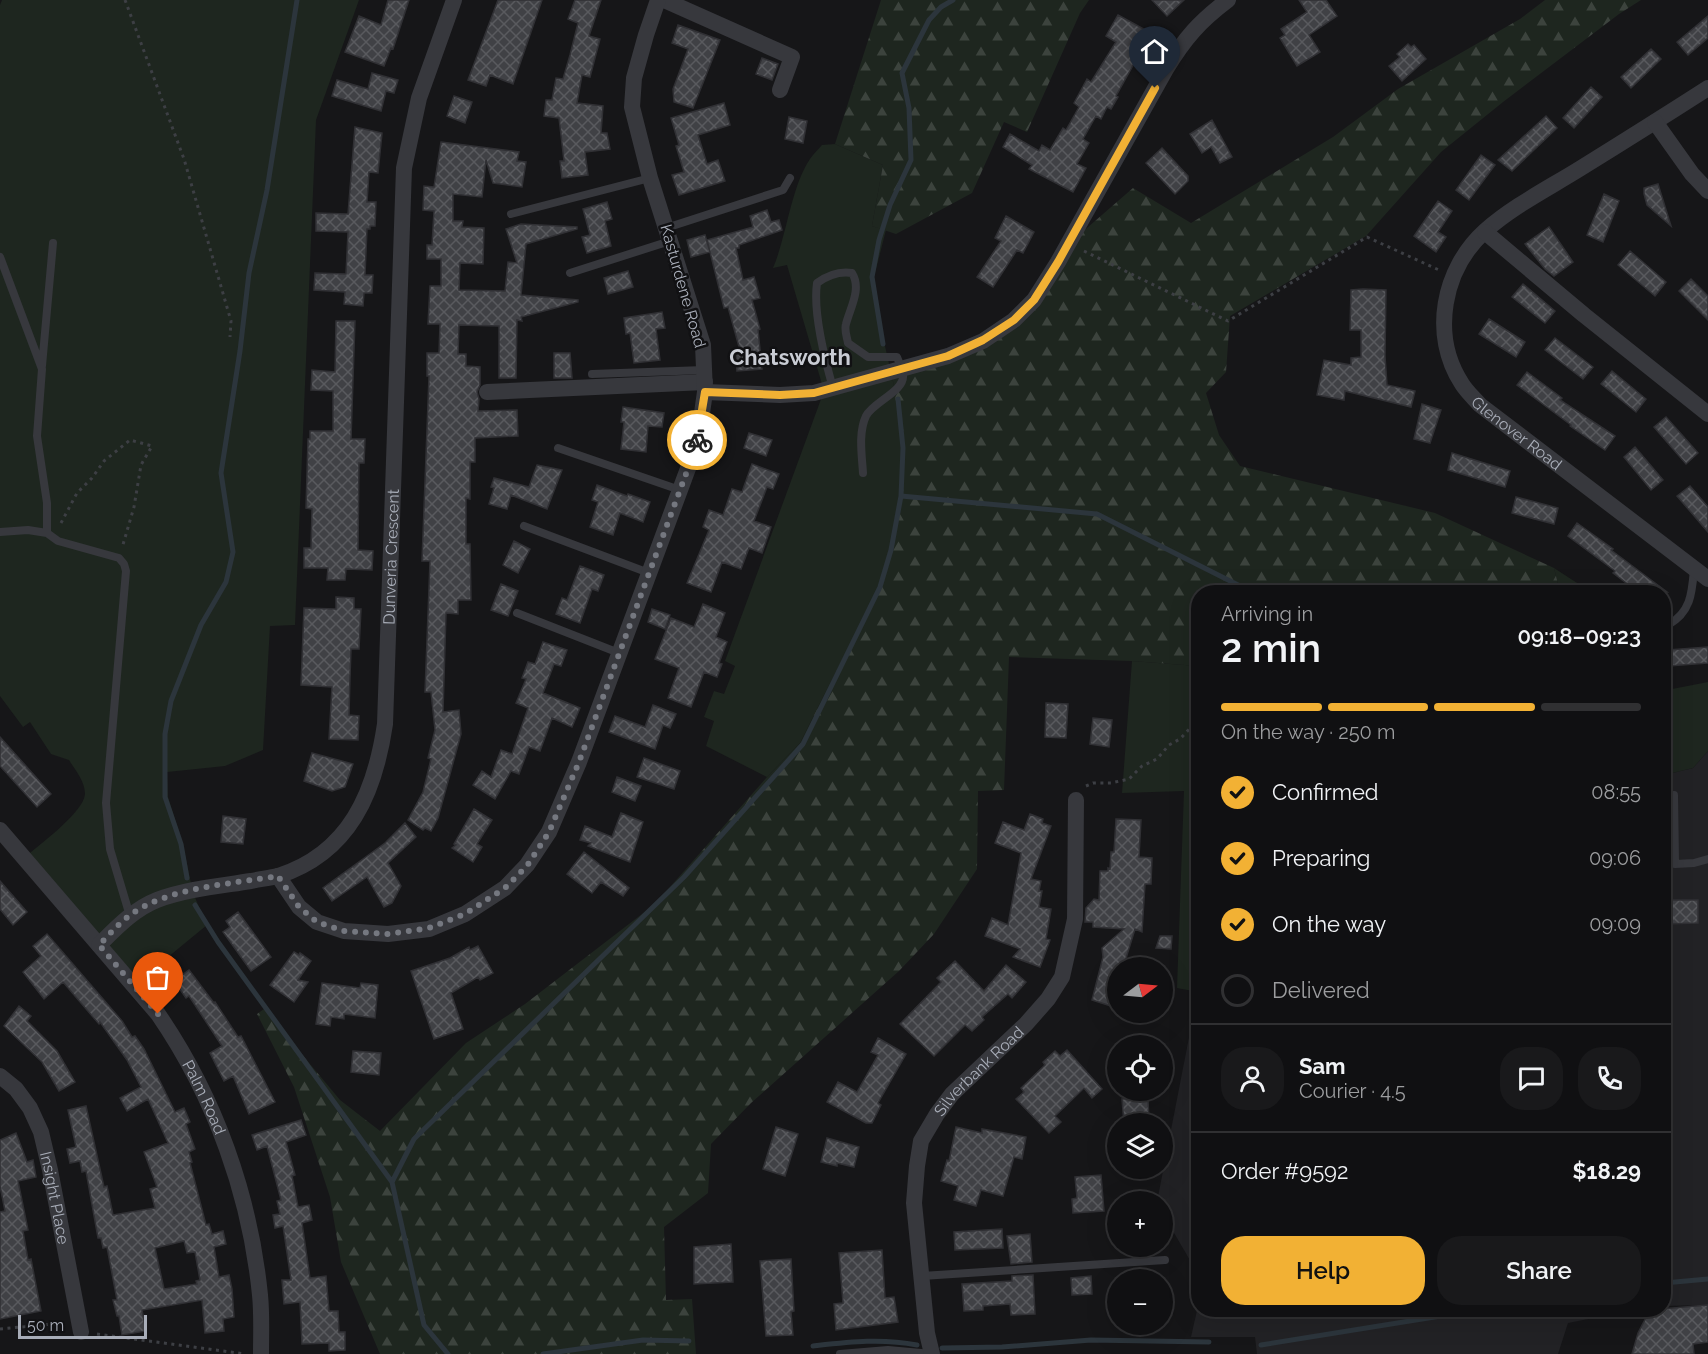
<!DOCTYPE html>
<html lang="en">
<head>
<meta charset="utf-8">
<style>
	:root { --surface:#101012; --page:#19191b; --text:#f1f3f6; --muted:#9c9d9f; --line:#303032; --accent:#f2b134 }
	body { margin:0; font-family:Raleway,sans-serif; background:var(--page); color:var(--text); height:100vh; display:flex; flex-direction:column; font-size:22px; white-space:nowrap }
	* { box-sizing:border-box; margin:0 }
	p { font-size:20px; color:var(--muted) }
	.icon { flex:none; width:33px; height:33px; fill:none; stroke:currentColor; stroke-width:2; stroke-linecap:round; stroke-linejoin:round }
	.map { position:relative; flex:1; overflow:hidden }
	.drawer { position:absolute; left:1191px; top:585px; width:480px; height:732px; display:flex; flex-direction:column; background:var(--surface); border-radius:24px; box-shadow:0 6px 24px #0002,0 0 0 2px var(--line) }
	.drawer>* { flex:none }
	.needle { width:39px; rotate:74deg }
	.fabs { position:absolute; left:1107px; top:957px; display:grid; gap:12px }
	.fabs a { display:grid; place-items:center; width:66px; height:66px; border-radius:50%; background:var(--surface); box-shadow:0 6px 24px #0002,0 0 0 2px var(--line); font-size:30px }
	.scale { position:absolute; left:18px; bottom:15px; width:129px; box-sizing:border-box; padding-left:6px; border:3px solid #a8adb8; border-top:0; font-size:16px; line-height:21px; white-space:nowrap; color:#a8adb8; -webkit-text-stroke:4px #111113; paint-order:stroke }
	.pin { position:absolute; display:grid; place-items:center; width:51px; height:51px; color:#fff; margin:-62px -26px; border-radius:50% 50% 50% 0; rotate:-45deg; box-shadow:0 0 6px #0007 }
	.pin .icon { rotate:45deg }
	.courier { position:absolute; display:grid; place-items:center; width:60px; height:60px; margin:-30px; border:4px solid #f2b134; border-radius:50%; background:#fff; color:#222; box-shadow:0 2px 8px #0007 }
	.overview em { font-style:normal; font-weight:600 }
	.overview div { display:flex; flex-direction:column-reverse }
	.overview { display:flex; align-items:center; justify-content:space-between; height:102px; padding:0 30px }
	h1 { font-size:39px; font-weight:600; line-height:45px }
	.bar { display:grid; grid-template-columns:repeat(4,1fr); gap:9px 6px; align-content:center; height:72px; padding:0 30px }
	.bar i { height:8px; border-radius:4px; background:var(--line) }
	.bar .active { background:var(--accent) }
	.bar p { grid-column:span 4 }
	.line { display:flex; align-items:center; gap:15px; padding:0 30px; border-top:2px solid var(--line) }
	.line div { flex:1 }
	.round { display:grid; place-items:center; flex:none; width:63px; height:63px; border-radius:24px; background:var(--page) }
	ol { padding:0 30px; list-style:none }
	li { display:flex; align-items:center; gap:18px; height:66px }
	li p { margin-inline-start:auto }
	li .icon { padding:6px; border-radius:50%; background:var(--accent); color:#111; stroke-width:4 }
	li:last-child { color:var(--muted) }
	li i { width:33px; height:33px; border:3px solid var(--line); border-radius:50% }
	.primary-button { display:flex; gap:12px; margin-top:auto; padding:12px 30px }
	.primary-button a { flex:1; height:69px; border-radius:24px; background:var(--accent); color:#111; font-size:24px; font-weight:600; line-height:69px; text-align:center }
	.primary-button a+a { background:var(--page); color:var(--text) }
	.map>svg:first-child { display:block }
</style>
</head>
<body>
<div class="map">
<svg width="1708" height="1354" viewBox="0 0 1708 1354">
	<defs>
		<pattern id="forest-firs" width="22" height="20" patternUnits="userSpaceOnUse" patternTransform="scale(1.5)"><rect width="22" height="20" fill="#1e261f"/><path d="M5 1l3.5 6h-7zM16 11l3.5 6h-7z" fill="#3c433d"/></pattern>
		<pattern id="building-cross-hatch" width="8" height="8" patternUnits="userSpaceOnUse" patternTransform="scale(1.5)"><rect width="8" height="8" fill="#404145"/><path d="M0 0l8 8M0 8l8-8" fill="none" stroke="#595a5e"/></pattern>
	</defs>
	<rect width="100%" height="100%" fill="#161618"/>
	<path fill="#222225" d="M1708,751V1305L1664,1306V775L1693,768Z
		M1198,991V1274L1163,1214L1162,1202H1157Z
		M1198,1306V1310H1634L1568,1323L1558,1354H1257L1255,1337H1191Z"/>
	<path fill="#1e261f" d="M2,0H359L316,120L295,625L270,626L263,750L225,766L167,772L168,797L183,845L193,893L207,925L134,985L24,858C39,845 84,812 85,794C85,781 75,770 69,760L51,754L30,722L23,727L0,696V5Z
		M835,144L883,165L872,226L886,230L874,277L885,346L897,399L902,448L899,496L890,548L879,587L800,743L767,777L706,746L714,721L704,717L714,691L724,694L735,666L725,661L824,391L787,265L773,268C787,235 791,187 810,159C813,154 818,150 822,145Z
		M1554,568L1591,592H1560Z
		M1132,661L1198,666V992L1177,988L1184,791L1122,793Z
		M1664,665L1667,690L1708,682V751L1693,768L1664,775Z"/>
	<path fill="url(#forest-firs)" d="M881,0H1089L1080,13L1027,132L1004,122L972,193L896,234L872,226L883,165L835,144Z
		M1545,0H1641L1619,14L1503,102L1441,152L1366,236L1230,316L1226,372L1206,393L1219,435L1240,466L1435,513L1554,568L1560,592H1198V666L1132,661L1009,657L1004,790L978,791L977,869L934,934L899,971L751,1103L711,1144L708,1193L664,1227L666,1300L692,1299L696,1354H380L341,1262L330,1197L294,1087L257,1014L264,1009L340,1100L380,1131L466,1043L525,1004L655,904L767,777L800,743L879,587L890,548L899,496L902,448L892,373L1014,323L1072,241L1133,188L1191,223L1333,137L1398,89L1520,19Z"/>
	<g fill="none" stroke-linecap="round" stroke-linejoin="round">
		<path stroke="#2c353c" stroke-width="5" d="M883,344L872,277L879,240L890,205L911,160L909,108L902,73L929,20L941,7L953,0
			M901,496L1097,514L1252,592
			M187,878L181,844L165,797V734L171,701L201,625L226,582L233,552L221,473L240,351L249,273L267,190L297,0
			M195,905L218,942L392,1182
			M1664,1283L1708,1279
			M1261,1345L1478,1310
			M813,1346C849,1342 881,1338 917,1345
			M942,1348L1002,1347L1091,1340L1209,1342
			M448,1354L424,1325L392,1182L414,1139L684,877L803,744L880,587L891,550L901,496L903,448L898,399
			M543,1354L643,1340L689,1341"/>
	</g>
	<path fill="url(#building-cross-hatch)" stroke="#303034" stroke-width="1.5" fill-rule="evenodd" d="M388,0H409L393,49L391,48L384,66L345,52L359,16L381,25Z
		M498,0H542L513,84L490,75L486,86L468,80Z
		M575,0H601L589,36L600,39L590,77L582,75L577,103L603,106L601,133H607L610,149L585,152L588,175L562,178L560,161H564L559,118L544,116L546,100H552L556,78L563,79L570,55L578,23L568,19Z
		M1152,0H1184L1167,16Z
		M1299,0H1326L1337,16L1309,35L1320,52L1297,66L1280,38L1285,35L1281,29L1307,12Z
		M1118,15L1151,33L1116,96L1118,97L1111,109L1107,107L1101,119L1096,116L1083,139L1089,143L1077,164L1086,168L1073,192L1029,169L1032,165L1003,147L1010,134L1039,151L1042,145L1050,150L1063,128L1066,130L1079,107L1074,103L1087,79L1091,82L1116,42L1106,36Z
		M1708,16V38L1688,55L1677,42Z
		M678,25L720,40L693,108L674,102L673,89L688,49L672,43Z
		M1408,44L1411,47L1414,45L1426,59L1402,81L1389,66L1400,57L1397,54Z
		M1651,49L1661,59L1631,88L1621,77Z
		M762,58L778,64L772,80L756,74Z
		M372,73L398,80L394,93L386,91L381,111L332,96L337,80L368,89Z
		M1591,87L1602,97L1574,128L1563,118Z
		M454,96L472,102L465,123L447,116Z
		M724,103L730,125L698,135L707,164L718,160L725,181L679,195L672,175L684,172L676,146L679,145L671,118Z
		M1546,116L1557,128L1512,171L1498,160Z
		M789,117L807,121L803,143L785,139Z
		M1212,120L1232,157L1220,163L1211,147L1202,153L1190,134Z
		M355,127L382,133L378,173L369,172L367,202H376L375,226H370V229H367L365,275H373L372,293H364L363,306L344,304L345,292L314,290L315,273L346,274L348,232L316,231V213L348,214Z
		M441,142L519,152L517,161L526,162L522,187L493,183L486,160L482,197L453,194V221H463L462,227L484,228L483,264L460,263L459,290L505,291L508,262L517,263L506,229L521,224L577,227V229L526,244L521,295L578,300V302L521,317L522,321L517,320L516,378H499V326L459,325L458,354H466V366L480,367V385L477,392L479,399L478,411L517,410L518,436L475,438V462H470V499L466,498V544H470L471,600H458V614L446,613L443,712L459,710L461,734L438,818L431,831L425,828L423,830L408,820L423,792L431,759L428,758L435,730L431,692H425L430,561H422L429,376H427V353H439L440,324H428L430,286H441V259H427V245H432L434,211L423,210L424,186L434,187Z
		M1162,148L1188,176V181L1175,194L1146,163Z
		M1481,155L1495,165L1469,200L1456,190Z
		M1658,184L1671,226L1647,205L1644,194V188Z
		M1604,194L1619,201L1603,242L1587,235Z
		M1438,201L1452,211L1438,232L1446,237L1436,252L1414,236Z
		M607,202L612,219L605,221L611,246L587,253L582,237L590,235L583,209Z
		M767,210L771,222L779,220L782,230L739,245V248H736L743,280L754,277L760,298L752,300L760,329L758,330L762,369L737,371L736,355L741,354L728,307L724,308L707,240L753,227L750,216Z
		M1006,216L1034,232L1023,253L1017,250L993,287L977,277L1001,241L995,238Z
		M1549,227L1573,262L1554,276L1545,269L1525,244Z
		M705,235L710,252L691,257L687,240Z
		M1630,251L1666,282L1655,296L1618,265Z
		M628,271L633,287L608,294L604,278Z
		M1691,279L1708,296V320L1679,291Z
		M1523,284L1555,311L1545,323L1512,297Z
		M1363,289L1386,290L1385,356L1387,385L1415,391L1411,407L1345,391L1344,400L1317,395L1324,360L1351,365V358L1361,357V330H1350L1351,290Z
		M662,312L665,328L656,329L660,360L634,363L630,333L626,334L624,318Z
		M1489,319L1525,342L1516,357L1479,334Z
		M336,321H355L351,439H365L364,463H359L358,550L373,551L372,570L346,569L345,580H327L328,568H304V548H311L312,509L306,508L308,439H310V431H333V391L311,390L312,370L335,372Z
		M1555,338L1593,367L1583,379L1545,350Z
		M554,353H570L572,378H554Z
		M1612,371L1646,399L1636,412L1601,384Z
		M1527,372L1562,398L1560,400L1615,436L1605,450L1570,426L1571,425L1517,385Z
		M1422,404L1441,410L1430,443L1414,439Z
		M623,407L664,413L662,427L648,426L646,452L621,449L624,422H621Z
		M1666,417L1698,453L1686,464L1654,427Z
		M749,433L772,440L766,456L744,448Z
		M1635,447L1663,480L1651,490L1624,457Z
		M1452,453L1510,471L1505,487L1448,470Z
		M752,464L779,474L773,489L767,487L754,521L771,527L762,553L749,548L741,569L722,562L711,592L687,583L709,530L703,527L709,510L723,515L732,489L742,492Z
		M537,465L562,470L547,509L511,495L507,509L489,504L494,488L491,487L494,478L529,487Z
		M597,485L627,496L628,494L650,502L643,522L620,513L613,535L590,527L598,502L592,500Z
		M1690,486L1708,507V532L1677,496Z
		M1516,497L1558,508L1554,524L1512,513Z
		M1577,523L1613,549L1611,550L1667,592H1638L1613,573L1615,571L1568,536Z
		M514,541L530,549L518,573L503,565Z
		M580,566L604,575L598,591L592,589L580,623L556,614L562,598L567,600Z
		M501,584L518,591L508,616L491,610Z
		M336,597L354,598V609H361L359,649H351L350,677L349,715L359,716L358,740L329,739L332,687L301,685L304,608L336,609Z
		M703,604L725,613L716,637L727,642L719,663L722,664L717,677L704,672L691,707L668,698L679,668L655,659L671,618L694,627Z
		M652,609L670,615L665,629L648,622Z
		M543,642L567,650L561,666L554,664L543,693L580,708L572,727L552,718L540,751L529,747L519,774L511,771L495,799L473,785L482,771L491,777L501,750L512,754L528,708L516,703L526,679L522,678L528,662L535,664Z
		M1708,647V663L1669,666L1668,650Z
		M1046,703L1068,704L1066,738L1045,737Z
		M653,705L676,714L670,728L663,725L655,749L609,732L615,716L645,727Z
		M1093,718L1112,720L1109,747L1090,744Z
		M0,737L51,794L37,807L0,766Z
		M312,753L353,764L345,787L332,791L304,781Z
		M644,758L680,771L674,789L637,777Z
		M617,777L641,786L635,801L612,792Z
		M474,809L492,820L477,844L482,847L473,862L452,848L456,845L454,844Z
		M621,813L643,822L630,862L588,846L591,843L580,840L585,826L612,837Z
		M1030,814L1043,819L1042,823L1051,826L1031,879L1041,881L1039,891H1042L1039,907L1051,909L1046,939L1050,940L1040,967L1013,957L1020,949L985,936L992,918L1008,925L1021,853L995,843L1003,822L1024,830Z
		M223,816L246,819L243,844L221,842Z
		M1116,819L1141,820L1139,857L1152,858L1151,884H1145L1142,932L1135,929L1123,968H1118V986L1111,1006L1092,1000L1103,957L1102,948L1124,929L1093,927V922H1085L1086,908L1094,899L1099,900L1100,871H1108V868L1110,869L1111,852H1114Z
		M405,823L416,837L388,863L401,886L392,903L384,907L367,877L332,901L323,888L385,843Z
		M584,852L629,888L623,896L601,882L592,893L567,874Z
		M0,881L27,912L13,925L0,909Z
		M1664,900H1698V923L1664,924Z
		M238,912L271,957L251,971L223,932L230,927L226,921Z
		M47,934L122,1021L132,1037L135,1036L144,1049L175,1112L184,1108L190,1122L186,1124L195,1149L189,1152L192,1162L190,1163L206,1225L209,1224L212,1234L223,1231L226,1244L214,1247L219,1277L229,1275L232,1289L234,1317L223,1319L224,1331L205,1333L202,1300L142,1310L146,1331L122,1335L119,1316H117L113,1300H117L107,1247L103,1248L101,1238H98L86,1171L82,1172L80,1161L70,1163L67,1149L76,1147L68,1110L86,1106L104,1187L107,1186L113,1215L155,1208L150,1189L157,1187L144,1152L168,1143L148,1099L127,1111L120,1098L141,1087L127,1060L100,1022L99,1024L63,982L44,999L23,972L41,956L33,946ZM184,1241L187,1253L195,1252L200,1280L196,1281L197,1284L164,1289L155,1248Z
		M1160,936H1172L1171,949L1156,948Z
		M478,946L493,973L480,980L478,977L451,993L463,1029L434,1039L411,971L450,958L469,947L470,950Z
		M294,952L299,955L300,953L311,961L298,980L308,982L294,1002L270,985Z
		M955,961L984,991L1006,965L1026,982L1012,998L1008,994L982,1017L984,1020L972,1031L965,1025L934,1056L900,1024L941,982L937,978Z
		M189,970L214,1003L215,1002L238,1037L241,1036L275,1102L249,1114L233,1076L224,1081L210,1053L222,1046L189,996L186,998L174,981Z
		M322,983L360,988L361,983L378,985L375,1018L344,1014V1019L331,1017L330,1026L316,1024Z
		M19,1006L31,1016L27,1021L57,1051L75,1082L59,1091L42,1062L4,1026Z
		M878,1038L906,1054L878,1103L881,1105L872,1123H866L827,1102L838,1082L857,1092L878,1055L871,1052Z
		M1067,1050L1102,1089L1092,1098L1084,1088L1055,1116L1061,1122L1049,1133L1016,1099L1024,1092L1021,1088L1045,1065L1043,1062L1055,1051L1060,1056Z
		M353,1051L381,1053L379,1075L351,1072Z
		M1148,1098L1149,1124H1124L1122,1099Z
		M301,1120L306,1135L286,1142L295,1175L292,1176L298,1207L309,1205L312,1220L302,1223L310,1278L326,1276L329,1311H338L339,1332H345V1350L329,1351V1343L302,1344L300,1302L284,1304L282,1280H291L283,1226L275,1228L273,1215L280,1214L277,1201L281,1200L267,1146L257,1150L252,1135Z
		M776,1127L798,1134L785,1176L763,1169Z
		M956,1127L982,1133V1129L1026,1137L1022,1159L1014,1157L1003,1196L981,1190L976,1206L954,1200L958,1186L941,1181L947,1160L949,1161Z
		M16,1133L27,1162L33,1160L36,1177L18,1181L28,1230L23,1231L28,1260L31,1259L41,1311L0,1319V1212L5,1211L0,1186V1140Z
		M827,1138L859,1147L854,1167L837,1163V1166L821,1162Z
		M1101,1175L1104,1211L1073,1213L1072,1199L1077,1198L1075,1177Z
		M1002,1229L1003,1248L955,1250L954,1232Z
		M1030,1234L1032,1262L1011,1264L1007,1236Z
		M731,1244L733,1282L694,1284V1247Z
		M882,1250L885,1298L894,1297L898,1322L836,1330L834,1304L843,1303L839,1253Z
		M791,1259L794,1311L791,1312L793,1335L766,1336L760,1261Z
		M1033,1275L1035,1314L1011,1315L1010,1304L983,1306V1310L964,1311L962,1284L1012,1281V1276Z
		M1091,1276L1092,1294L1072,1295L1071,1278Z
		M1708,1305V1342L1693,1344L1694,1354H1632L1638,1333L1650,1310Z"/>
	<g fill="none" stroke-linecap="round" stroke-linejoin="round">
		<path stroke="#3d3f44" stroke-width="3" stroke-dasharray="3 4.5" stroke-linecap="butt" d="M125,0L184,159L231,321L230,337
			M1084,251L1228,321L1367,237L1439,270
			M61,523L77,493L92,478L104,461L130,440L152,446L141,465L134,507L122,548
			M1086,786L1093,783H1111L1129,779L1142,766L1157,759L1169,745L1180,739L1193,725V709L1198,705
			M0,1329L64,1323
			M97,1334L245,1354"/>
		<path stroke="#37383d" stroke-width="8" d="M511,214L650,178
			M666,228L783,190L790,178
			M0,257L42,369L37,436L47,503V533
			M570,273L670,241
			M42,366L53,243
			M592,374L704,370
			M833,388C825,360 813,311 817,283C828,275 839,271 852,273C862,289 850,308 846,324C844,330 847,337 848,343L868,357H897C899,363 903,369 903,375C905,391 873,402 866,416C858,433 862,456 863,473
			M558,448L680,490
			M524,526L649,573
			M0,532L28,530L47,533L58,541L119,558L124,564L126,571L106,803L110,849L130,916
			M517,613L619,653
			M1668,625C1691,612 1692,593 1694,569
			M1674,795L1675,864L1694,863L1708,859
			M922,1276L1165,1260
			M840,1354L888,1350L932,1354"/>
		<g stroke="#37383d" stroke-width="16">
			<path d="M664,0L792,57L780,90"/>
			<path id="s1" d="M1708,88C1666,115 1623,142 1581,168C1549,188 1513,206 1485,231C1443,269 1430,335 1462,384C1467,392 1474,398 1480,405L1708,579"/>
			<path d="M1655,122L1692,174L1708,191"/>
			<path d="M1485,232L1584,315L1708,414"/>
			<path d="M487,392L705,382"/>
			<path d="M705,392L780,395L814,393L948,356L983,341L1014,320L1034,300L1058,262L1166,69C1185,38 1199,22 1228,0"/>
			<path id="s2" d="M0,830L158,1014C215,1097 250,1195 260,1295C262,1314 261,1334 261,1354"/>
			<path d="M278,876L299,907L317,922L344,931L388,934L429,929L465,914L505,888L527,865L549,832L579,762L693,455L700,427L705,392L703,345L650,178L632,107L634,78L646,35L658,0"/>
			<path id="s3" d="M99,945C116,928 134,909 157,900C186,889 220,886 251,881C260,879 270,878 278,876C350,853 375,792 385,724L404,168L419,98L454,0"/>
			<path id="s4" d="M0,1076L16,1089L30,1108L41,1132L50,1170L81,1332"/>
			<path id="s5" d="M932,1354L927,1333L914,1203L917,1166L921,1141L937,1114L952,1094L1026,1024L1048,999L1062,977L1075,919L1076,800"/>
		</g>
	</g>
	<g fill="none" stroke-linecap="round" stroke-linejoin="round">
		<path stroke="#757880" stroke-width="6" stroke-dasharray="0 10.8" d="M158,1014L99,945C109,935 118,924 129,916C167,887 232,884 278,876L299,907L317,922L344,931L388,934L429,928L465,914L505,888L527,866L549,832L579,762L693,455L697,440"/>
		<path stroke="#f2b134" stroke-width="8" d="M697,440L705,392L780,395L814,393L948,356L983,340L1014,320L1034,300L1058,262L1155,88"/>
	</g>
	<g text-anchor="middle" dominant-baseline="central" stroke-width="5" stroke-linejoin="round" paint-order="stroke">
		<g font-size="16" fill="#a8adb8" stroke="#111113">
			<text transform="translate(683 286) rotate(74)">Kasturdene Road</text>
			<text stroke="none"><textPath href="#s1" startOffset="507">Glenover Road</textPath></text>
			<text stroke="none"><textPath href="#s3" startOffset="562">Dunveria Crescent</textPath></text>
			<text stroke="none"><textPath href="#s5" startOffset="306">Silverbank Road</textPath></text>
			<text stroke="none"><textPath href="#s2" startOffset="338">Palm Road</textPath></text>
			<text stroke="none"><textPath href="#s4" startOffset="138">Insight Place</textPath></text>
		</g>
		<g font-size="22" font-weight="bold" fill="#c9ccd4" stroke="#111113">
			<text x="790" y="357">Chatsworth</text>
		</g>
	</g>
</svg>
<div class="fabs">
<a><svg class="needle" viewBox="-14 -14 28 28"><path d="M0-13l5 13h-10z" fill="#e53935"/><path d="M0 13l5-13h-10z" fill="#9c9d9f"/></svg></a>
<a><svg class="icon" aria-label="locate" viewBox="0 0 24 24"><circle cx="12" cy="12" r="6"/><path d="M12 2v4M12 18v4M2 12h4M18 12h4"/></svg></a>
<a><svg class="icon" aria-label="layers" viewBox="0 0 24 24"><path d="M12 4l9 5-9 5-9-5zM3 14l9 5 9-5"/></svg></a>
<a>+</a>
<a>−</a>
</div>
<div class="scale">50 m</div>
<div class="pin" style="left:158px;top:1014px;background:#ea580c"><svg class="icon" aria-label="bag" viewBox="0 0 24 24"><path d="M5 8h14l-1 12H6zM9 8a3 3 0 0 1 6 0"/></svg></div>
<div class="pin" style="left:1155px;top:88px;background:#1f2937"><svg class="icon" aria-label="home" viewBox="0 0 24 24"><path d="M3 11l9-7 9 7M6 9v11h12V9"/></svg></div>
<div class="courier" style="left:697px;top:440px"><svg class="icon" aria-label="bike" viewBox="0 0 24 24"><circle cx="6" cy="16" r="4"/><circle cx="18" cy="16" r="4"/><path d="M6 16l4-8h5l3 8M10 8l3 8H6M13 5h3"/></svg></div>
<section class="drawer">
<div class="overview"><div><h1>2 min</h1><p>Arriving in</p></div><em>09:18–09:23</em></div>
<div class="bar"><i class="active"></i><i class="active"></i><i class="active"></i><i></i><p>On the way · 250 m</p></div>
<ol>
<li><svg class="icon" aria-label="check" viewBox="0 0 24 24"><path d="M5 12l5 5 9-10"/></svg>Confirmed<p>08:55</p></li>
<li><svg class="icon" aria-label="check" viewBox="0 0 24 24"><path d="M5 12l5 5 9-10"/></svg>Preparing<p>09:06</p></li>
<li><svg class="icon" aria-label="check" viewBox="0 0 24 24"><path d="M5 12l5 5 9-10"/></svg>On the way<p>09:09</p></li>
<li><i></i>Delivered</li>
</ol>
<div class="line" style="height:108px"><a class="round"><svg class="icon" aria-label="person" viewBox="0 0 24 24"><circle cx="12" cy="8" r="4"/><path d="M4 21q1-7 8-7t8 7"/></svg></a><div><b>Sam</b><p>Courier · 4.5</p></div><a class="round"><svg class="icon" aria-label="chat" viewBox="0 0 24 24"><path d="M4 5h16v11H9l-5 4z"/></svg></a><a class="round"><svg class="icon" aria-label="phone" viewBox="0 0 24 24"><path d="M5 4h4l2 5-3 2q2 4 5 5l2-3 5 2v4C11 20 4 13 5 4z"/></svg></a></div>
<div class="line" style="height:78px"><div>Order #9592</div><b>$18.29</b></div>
<div class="primary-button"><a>Help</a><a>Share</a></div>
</section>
</div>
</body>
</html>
